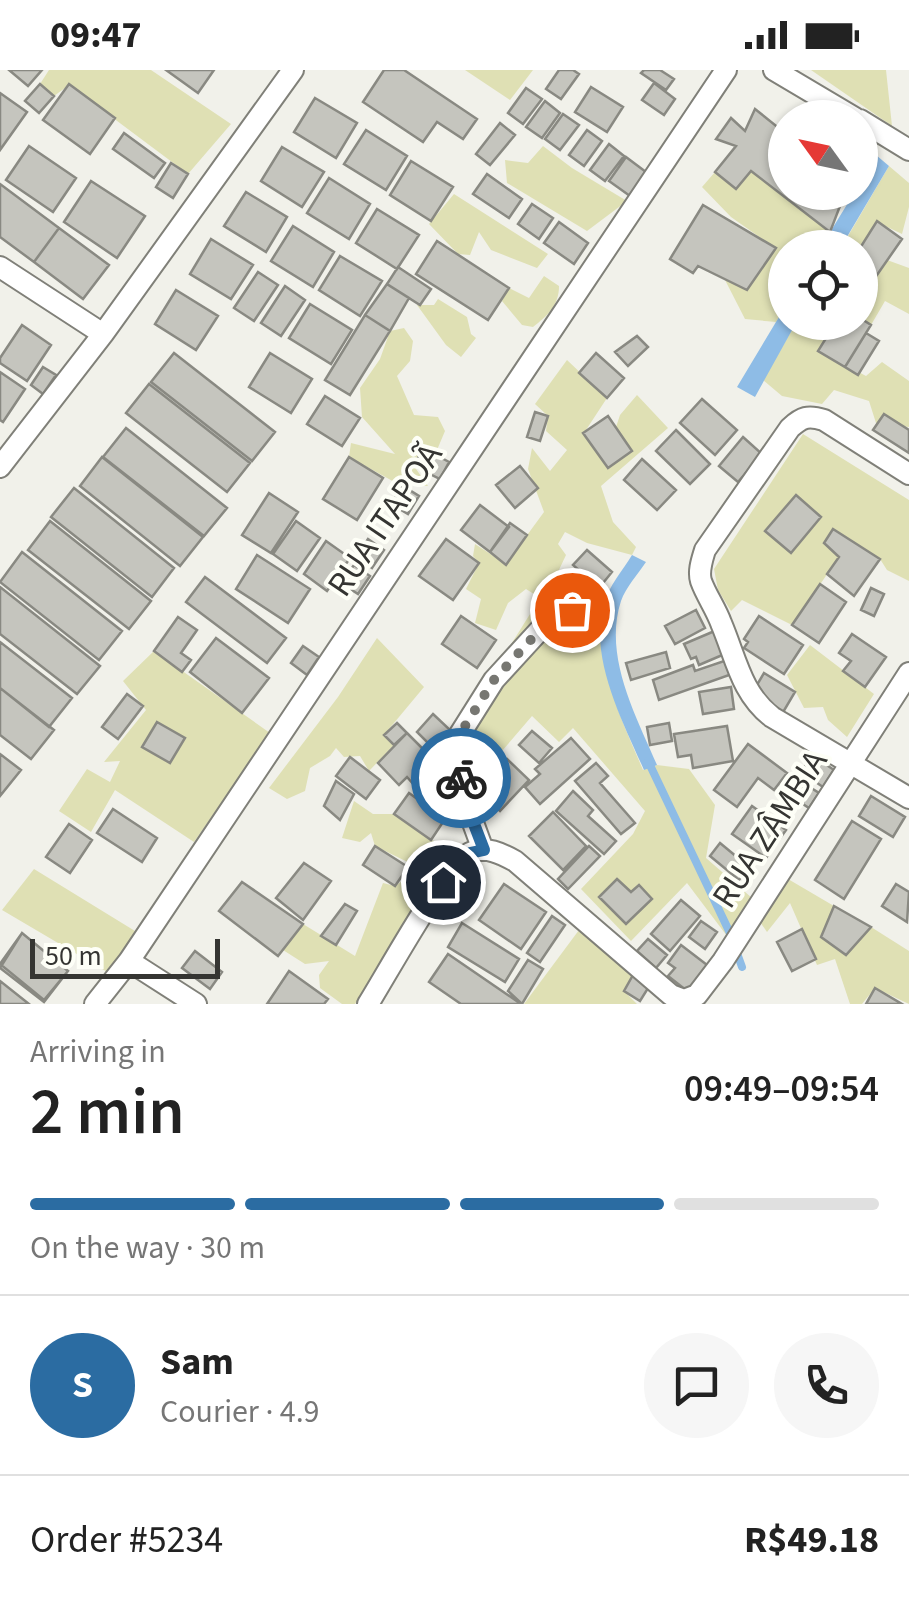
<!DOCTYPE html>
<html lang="en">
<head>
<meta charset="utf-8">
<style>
	:root { --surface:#fff; --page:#f6f6f6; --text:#222; --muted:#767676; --line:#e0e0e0; --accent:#2b6ca2 }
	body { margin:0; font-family:"Source Sans 3",sans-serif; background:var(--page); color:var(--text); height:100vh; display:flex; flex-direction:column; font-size:38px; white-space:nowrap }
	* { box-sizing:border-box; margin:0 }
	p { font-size:32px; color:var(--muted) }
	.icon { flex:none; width:55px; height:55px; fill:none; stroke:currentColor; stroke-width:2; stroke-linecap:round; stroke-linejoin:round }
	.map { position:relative; height:934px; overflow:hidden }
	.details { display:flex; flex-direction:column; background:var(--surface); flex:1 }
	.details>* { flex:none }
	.needle { width:65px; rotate:303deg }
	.controls { position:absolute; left:768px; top:30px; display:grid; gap:20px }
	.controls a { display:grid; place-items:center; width:110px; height:110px; border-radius:50%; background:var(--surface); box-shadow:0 2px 8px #0004; font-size:50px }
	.scale { position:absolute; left:30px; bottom:25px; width:190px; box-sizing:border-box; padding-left:10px; border:5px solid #353532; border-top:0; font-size:28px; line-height:35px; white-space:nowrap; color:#353532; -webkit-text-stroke:8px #fefff7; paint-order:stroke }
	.pin { position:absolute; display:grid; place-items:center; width:85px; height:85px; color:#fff; margin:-42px; border:5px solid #fff; border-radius:50%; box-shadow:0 2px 10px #0007 }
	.courier { position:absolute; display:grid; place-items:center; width:100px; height:100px; margin:-50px; border:8px solid #2b6ca2; border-radius:50%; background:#fff; color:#222; box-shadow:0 2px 12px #0007 }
	.overview em { font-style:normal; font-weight:600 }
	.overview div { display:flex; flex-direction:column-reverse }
	.overview { display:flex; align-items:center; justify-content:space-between; height:170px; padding:0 30px }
	h1 { font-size:65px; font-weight:600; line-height:75px }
	.bar { display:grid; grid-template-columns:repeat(4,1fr); gap:15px 10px; align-content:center; height:120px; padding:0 30px }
	.bar i { height:12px; border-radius:8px; background:var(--line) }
	.bar .selected { background:var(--accent) }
	.bar p { grid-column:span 4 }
	.line { display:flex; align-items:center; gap:25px; padding:0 30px; border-top:2px solid var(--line) }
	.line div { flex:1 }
	.round { display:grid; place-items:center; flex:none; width:105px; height:105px; border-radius:52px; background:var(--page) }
	.status { display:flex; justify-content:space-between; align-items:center; height:70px; padding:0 50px; background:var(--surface); direction:ltr }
	.status svg { height:28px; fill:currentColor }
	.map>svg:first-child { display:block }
</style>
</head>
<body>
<div class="status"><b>09:47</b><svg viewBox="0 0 49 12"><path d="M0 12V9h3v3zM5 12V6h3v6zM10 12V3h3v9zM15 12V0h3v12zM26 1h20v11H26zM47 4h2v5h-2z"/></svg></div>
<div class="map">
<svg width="909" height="934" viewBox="0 0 909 934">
	<rect width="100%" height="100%" fill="#f1f1ea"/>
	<path fill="#dfe0b4" d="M49,0H151L231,54L188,104L69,15L54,26L40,14Z
		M465,0H533L510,30Z
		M811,0H886L892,56Z
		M543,76L572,98L627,131L587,161L507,113L505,90L528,93Z
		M889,96L909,113V137L902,164L877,152L860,177L841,178Z
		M751,101L830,162L821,177L785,178V237L776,252L745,249L724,208L775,178L731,147L702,117L715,102L736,119Z
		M454,124L548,184L537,198L491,180L479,162L470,185L458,184L429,154Z
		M887,190L909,198V244L885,231L871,255L860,248V208L870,215Z
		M544,206L559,216C559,236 547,246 533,257L522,255L502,231L509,218L529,228Z
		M438,229L467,247L471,264L476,268L461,287L446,275L417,235H434Z
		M796,253H836L819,281L866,306L882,292L909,311V357L876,353L869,331L834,320L822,334L782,326L763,310Z
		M404,258L413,271L410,291L397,306L414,345L438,347L445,361L437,380L423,379L414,396L428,416L398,414L349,387L351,373L395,384L362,347L360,318L380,289L390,261Z
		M567,290L607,328L584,363L608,398L632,381L615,360L620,345L637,325L668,358L601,416L613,452L636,477L632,485L587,473L565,462L558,474L566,485L558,502L582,528L495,600L540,528L526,519L508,533L496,560L475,553L481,529L466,519L479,493L473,486L475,474L506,494L544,442L528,399L532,378L550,401L567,380L546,361L548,346L535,334Z
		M803,364L909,430V511L887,500L880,489L833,459L825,472L839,487L792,555L742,530L731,541L718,520L714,499Z
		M603,540C600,606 618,641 643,700L657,695L689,699L715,735L706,788L752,828L727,866L687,813L631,871L581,819L633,764L645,741L573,658L559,672L532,646L473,715L467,664L501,613L554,555Z
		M377,568L424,617L384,665L394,675L369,701L360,686L344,687L336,678L330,686L310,698L305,721L287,729L269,718L338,627Z
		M810,575L874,624L847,667L828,650L823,637L804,638L787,605Z
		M154,581L270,663L194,772L115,720L91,762L59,741L87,699L110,712L120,691L104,692L146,640L123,611Z
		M354,731L373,744H394L437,773L438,788L448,796L436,806L375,776L371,763L360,772L342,768Z
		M34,799L135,861L109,903L2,840Z
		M405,809L424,829L355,934H342L320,918L319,905L329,891L305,894L283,880L303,854L355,886L383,813L395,816Z
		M788,809L834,836L821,867L845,885L871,857L909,881V934L875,918L862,934H850L835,889L817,895L790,833L767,862L758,849Z
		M579,860L633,905L624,921L637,934H524Z"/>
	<path fill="#8ebce6" d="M876,85L889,96L841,177H821L854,123L860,122V112Z
		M785,237V252L796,253L755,327L737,317Z
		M632,485L646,492C638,504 626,517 621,531C603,586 636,646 657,695L644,700C623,652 588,587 604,533C609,516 623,500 632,485Z"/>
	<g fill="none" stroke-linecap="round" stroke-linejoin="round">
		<path stroke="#8ebce6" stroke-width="8" d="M648,691L729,861L742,897"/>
	</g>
	<path fill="#c5c5be" stroke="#898982" stroke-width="2.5" d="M9,0H42L28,16Z
		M166,0H214L198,23Z
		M384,0H404L477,49L463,69L437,52L423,72L363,32Z
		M559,0H573L579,4L561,29L546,19Z
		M644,0H660L674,9L666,20L641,3Z
		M654,13L675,29L664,45L642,30Z
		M40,14L54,26L39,43L25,31Z
		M69,14L115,48L90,84L43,50Z
		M591,17L623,37L607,62L575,42Z
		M526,18L542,29L523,54L508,43Z
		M0,23L27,42L0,80Z
		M315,28L357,53L336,88L294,62Z
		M545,31L560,43L542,68L526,57Z
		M755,39L785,63V122L845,123L830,162L751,101L736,119L715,102L736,76L716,69L731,48L745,61Z
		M563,44L579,55L560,80L545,69Z
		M500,53L515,65L490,95L476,84Z
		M366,60L407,86L386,120L344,94Z
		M587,60L602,71L584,96L569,85Z
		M124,63L165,93L154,108L113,79Z
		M609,74L624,86L605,111L590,100Z
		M29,76L76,108L53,142L6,110Z
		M282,77L324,102L302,137L261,111Z
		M626,87L646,102L630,126L609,111Z
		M411,91L453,117L431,151L390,125Z
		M171,93L188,104L173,128L156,117Z
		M487,104L522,129L509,148L473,124Z
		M329,108L370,134L349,169L307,143Z
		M91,111L145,146L117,188L64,152Z
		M0,114L59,158L34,192L0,167Z
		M246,122L287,147L266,182L224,156Z
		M532,134L553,148L539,169L518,154Z
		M703,135L776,178L747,220L698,196L693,203L670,189Z
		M377,139L419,165L397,199L356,173Z
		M877,151L902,169L870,215L860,208V178Z
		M559,152L588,173L574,194L544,173Z
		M293,156L334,182L313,217L271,191Z
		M59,158L109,195L83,229L34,192Z
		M211,169L253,195L231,229L190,204Z
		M437,171L509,218L488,250L416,204Z
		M340,186L382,211L360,246L319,220Z
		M398,197L431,219L420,235L387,214Z
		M258,202L278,215L254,251L234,238Z
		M387,214L409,228L390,261L365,245Z
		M285,216L305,230L281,266L261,253Z
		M176,220L218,246L196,280L155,254Z
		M310,234L352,260L331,294L289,268Z
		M365,245L390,261L350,325L325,310Z
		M860,248L871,255L845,297L818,281L836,252H860Z
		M22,255L51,275L27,311L0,293V288Z
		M866,263L879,271L858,305L845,297Z
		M637,266L648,277L628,296L615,282Z
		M174,283L275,362L252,391L151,312Z
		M270,283L312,309L291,343L249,317Z
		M596,283L624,308L607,328L579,303Z
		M43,297L56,305L43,324L31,315Z
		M0,302L25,319L3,352L0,350Z
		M149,314L250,393L227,422L126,343Z
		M325,326L360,348L342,376L307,354Z
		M702,329L737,360L715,385L680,353Z
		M535,342L548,346L540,371L527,367Z
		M884,344L909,360V383L873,360Z
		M608,346L632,381L608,398L583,363Z
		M126,358L227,438L204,466L103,387Z
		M676,360L710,394L690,414L656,381Z
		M743,367L762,384L738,412L719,396Z
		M423,378L449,392L440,409L414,396Z
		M102,387L203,467L180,496L80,416Z
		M349,387L383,408L357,450L323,429Z
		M642,389L676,420L657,440L624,410Z
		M520,396L538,418L515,438L496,415Z
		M403,416L419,426L408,444L391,434Z
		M74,418L174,498L152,527L51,447Z
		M269,423L298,442L271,483L242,465Z
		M796,425L821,447L791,483L765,461Z
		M480,435L509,457L490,482L461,460Z
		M50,451L151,531L129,559L28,480Z
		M296,451L320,468L297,501L273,484Z
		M510,453L527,465L506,495L490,482Z
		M833,459L880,489L854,526L827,504L839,487L824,473Z
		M368,469L384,480L372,498L356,487Z
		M446,469L479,493L453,530L419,506Z
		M326,471L350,488L327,521L304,504Z
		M587,480L612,502L599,518L573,495Z
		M22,482L122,561L99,590L0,512Z
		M257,485L310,519L288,553L236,519Z
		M354,495L370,506L358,524L341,513Z
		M205,507L286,568L267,593L186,532Z
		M820,514L846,532L819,573L792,555Z
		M0,517L100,596L77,624L0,564Z
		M871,518L884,524L874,546L861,540Z
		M696,540L705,558L675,574L665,556Z
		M461,546L496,570L477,598L442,574Z
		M759,546L803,575L784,604L744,578L748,572L744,569Z
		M178,547L197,560L181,583L191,590L182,602L154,581Z
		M717,560L727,583L699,595L696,587L691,589L684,574Z
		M852,564L886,587L865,617L843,601L851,591L839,583Z
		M216,568L269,608L242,643L190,602Z
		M0,572L72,628L49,657L0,618Z
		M303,576L319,587L307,605L291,593Z
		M666,582L670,598L631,610L626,593Z
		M727,590L732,604L659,630L653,610L693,595L695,601Z
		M764,603L795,622L782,644L751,625Z
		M731,617L734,639L703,644L699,622Z
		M0,618L54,660L31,689L0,665Z
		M127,624L143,636L118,669L102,657Z
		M433,644L449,659L432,677L417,662Z
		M157,652L185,668L170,693L142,677Z
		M397,653L407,663L394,675L384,665Z
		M669,653L672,671L650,675L647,657Z
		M727,656L733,691L693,698L691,685L678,687L674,664Z
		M532,661L552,678L539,693L519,675Z
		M407,663L437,693L414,715L407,707L399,715L378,693Z
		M571,668L590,689L540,734L525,717L540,704L535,699Z
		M748,674L787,703L774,720L758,708L737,737L714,720Z
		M0,684L21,700L0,726Z
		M812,685L834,700L823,717L801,702Z
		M350,687L380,710L366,729L336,706Z
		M507,689L529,710L500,741L478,720Z
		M596,693L608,706L600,713L635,753L621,764L575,711Z
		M438,695L460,711L444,734L421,718Z
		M795,708L819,723L809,738L786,723Z
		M336,711L354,724L340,750L324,736Z
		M573,721L593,740L588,746L616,771L604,784L556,741Z
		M409,723L445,749L431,770L394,744Z
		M871,726L905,747L893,767L859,746Z
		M752,736L786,760L766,788L732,764Z
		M113,739L157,768L142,792L97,763Z
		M553,742L586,776L563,800L529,766Z
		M852,751L881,769L844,829L815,810Z
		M69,754L92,770L70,803L46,787Z
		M720,773L749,797L739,810L710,786Z
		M375,776L408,797L395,816L363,795Z
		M589,776L600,786L568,819L558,809Z
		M304,793L331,811L303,850L276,828Z
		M617,809L631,822L639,815L652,829L626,854L599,827Z
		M242,812L303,854L278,886L219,841Z
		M504,814L546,842L521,879L479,850Z
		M896,814L909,822L907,852L882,836Z
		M681,830L700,846L670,881L651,864Z
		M345,834L357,841L336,875L321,866Z
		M834,836L871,857L846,885L821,867Z
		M552,846L565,855L540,892L527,883Z
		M701,851L717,862L705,879L689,867Z
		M462,853L519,889L505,912L448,877Z
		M802,859L816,889L792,901L777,872Z
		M22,863L68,901L44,932L0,898Z
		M22,863L68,901L44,930L0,894Z
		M648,869L667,885L656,898L637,881Z
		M681,875L711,898L691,924L668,906L675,898L668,893Z
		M195,881L222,902L210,919L182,898Z
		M448,884L521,934H461L429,912Z
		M528,890L543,899L522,934L508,921Z
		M289,901L328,929L324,934H267Z
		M633,905L650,915L640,931L624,921Z
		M0,911L29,934H0Z
		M875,918L902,934H866Z"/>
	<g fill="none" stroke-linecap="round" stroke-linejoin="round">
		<g stroke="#808079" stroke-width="24">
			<path id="minor" d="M774,0L855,48
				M860,50L909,80
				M0,197L103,264
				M0,397L103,264L293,0
				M909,404L824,350C808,345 802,347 790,358L705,480C702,490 698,501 701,511C706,525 716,539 721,553C736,588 741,623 772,647L909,728
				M483,780L461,720L460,664L494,610L549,550L596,529
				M129,891L196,934
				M95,934L129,891L726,0
				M368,934C387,904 445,797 470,783C485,775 502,784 515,791L671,925L684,930L697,925L723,891L909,603"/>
		</g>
		<use href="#minor" stroke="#fff" stroke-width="20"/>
	</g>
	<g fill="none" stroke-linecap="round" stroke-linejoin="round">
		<path stroke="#777772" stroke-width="10" stroke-dasharray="0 18" d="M461,708L460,664L494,610L549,550L572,540"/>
		<path stroke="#2b6ca2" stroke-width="12" d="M443,812L470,783L484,780L461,720V708"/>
	</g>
	<g text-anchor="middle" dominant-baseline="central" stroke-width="8" stroke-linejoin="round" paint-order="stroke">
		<g font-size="35" fill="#353532" stroke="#fefff7">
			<text transform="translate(385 450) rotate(-56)">RUA ITAPOÃ</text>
			<text transform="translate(770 759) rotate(-57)">RUA ZÂMBIA</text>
		</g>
	</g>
</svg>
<div class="controls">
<a><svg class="needle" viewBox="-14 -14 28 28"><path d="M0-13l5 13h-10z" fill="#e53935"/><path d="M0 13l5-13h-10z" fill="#767676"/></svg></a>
<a><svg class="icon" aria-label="locate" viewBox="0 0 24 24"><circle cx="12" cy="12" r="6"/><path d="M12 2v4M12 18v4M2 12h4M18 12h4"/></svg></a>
</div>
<div class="scale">50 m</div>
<div class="pin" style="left:572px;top:540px;background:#ea580c"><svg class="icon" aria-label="bag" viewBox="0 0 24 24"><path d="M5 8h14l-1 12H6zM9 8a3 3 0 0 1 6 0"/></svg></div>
<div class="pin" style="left:443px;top:812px;background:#1f2937"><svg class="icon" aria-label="home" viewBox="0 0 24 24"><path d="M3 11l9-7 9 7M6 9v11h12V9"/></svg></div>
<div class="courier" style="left:461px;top:708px"><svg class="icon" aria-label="bike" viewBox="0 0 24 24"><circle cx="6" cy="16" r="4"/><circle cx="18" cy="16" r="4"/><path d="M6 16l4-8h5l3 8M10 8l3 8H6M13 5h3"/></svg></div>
</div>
<section class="details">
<div class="overview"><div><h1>2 min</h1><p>Arriving in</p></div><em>09:49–09:54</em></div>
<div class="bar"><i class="selected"></i><i class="selected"></i><i class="selected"></i><i></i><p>On the way · 30 m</p></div>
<div class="line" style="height:180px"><b class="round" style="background:var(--accent);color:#fff">S</b><div><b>Sam</b><p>Courier · 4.9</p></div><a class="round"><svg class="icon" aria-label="chat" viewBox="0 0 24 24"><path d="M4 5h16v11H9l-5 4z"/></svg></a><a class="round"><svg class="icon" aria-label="phone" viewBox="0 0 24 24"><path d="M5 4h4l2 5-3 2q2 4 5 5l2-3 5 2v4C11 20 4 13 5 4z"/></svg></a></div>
<div class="line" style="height:130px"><div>Order #5234</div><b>R$49.18</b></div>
</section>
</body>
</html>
